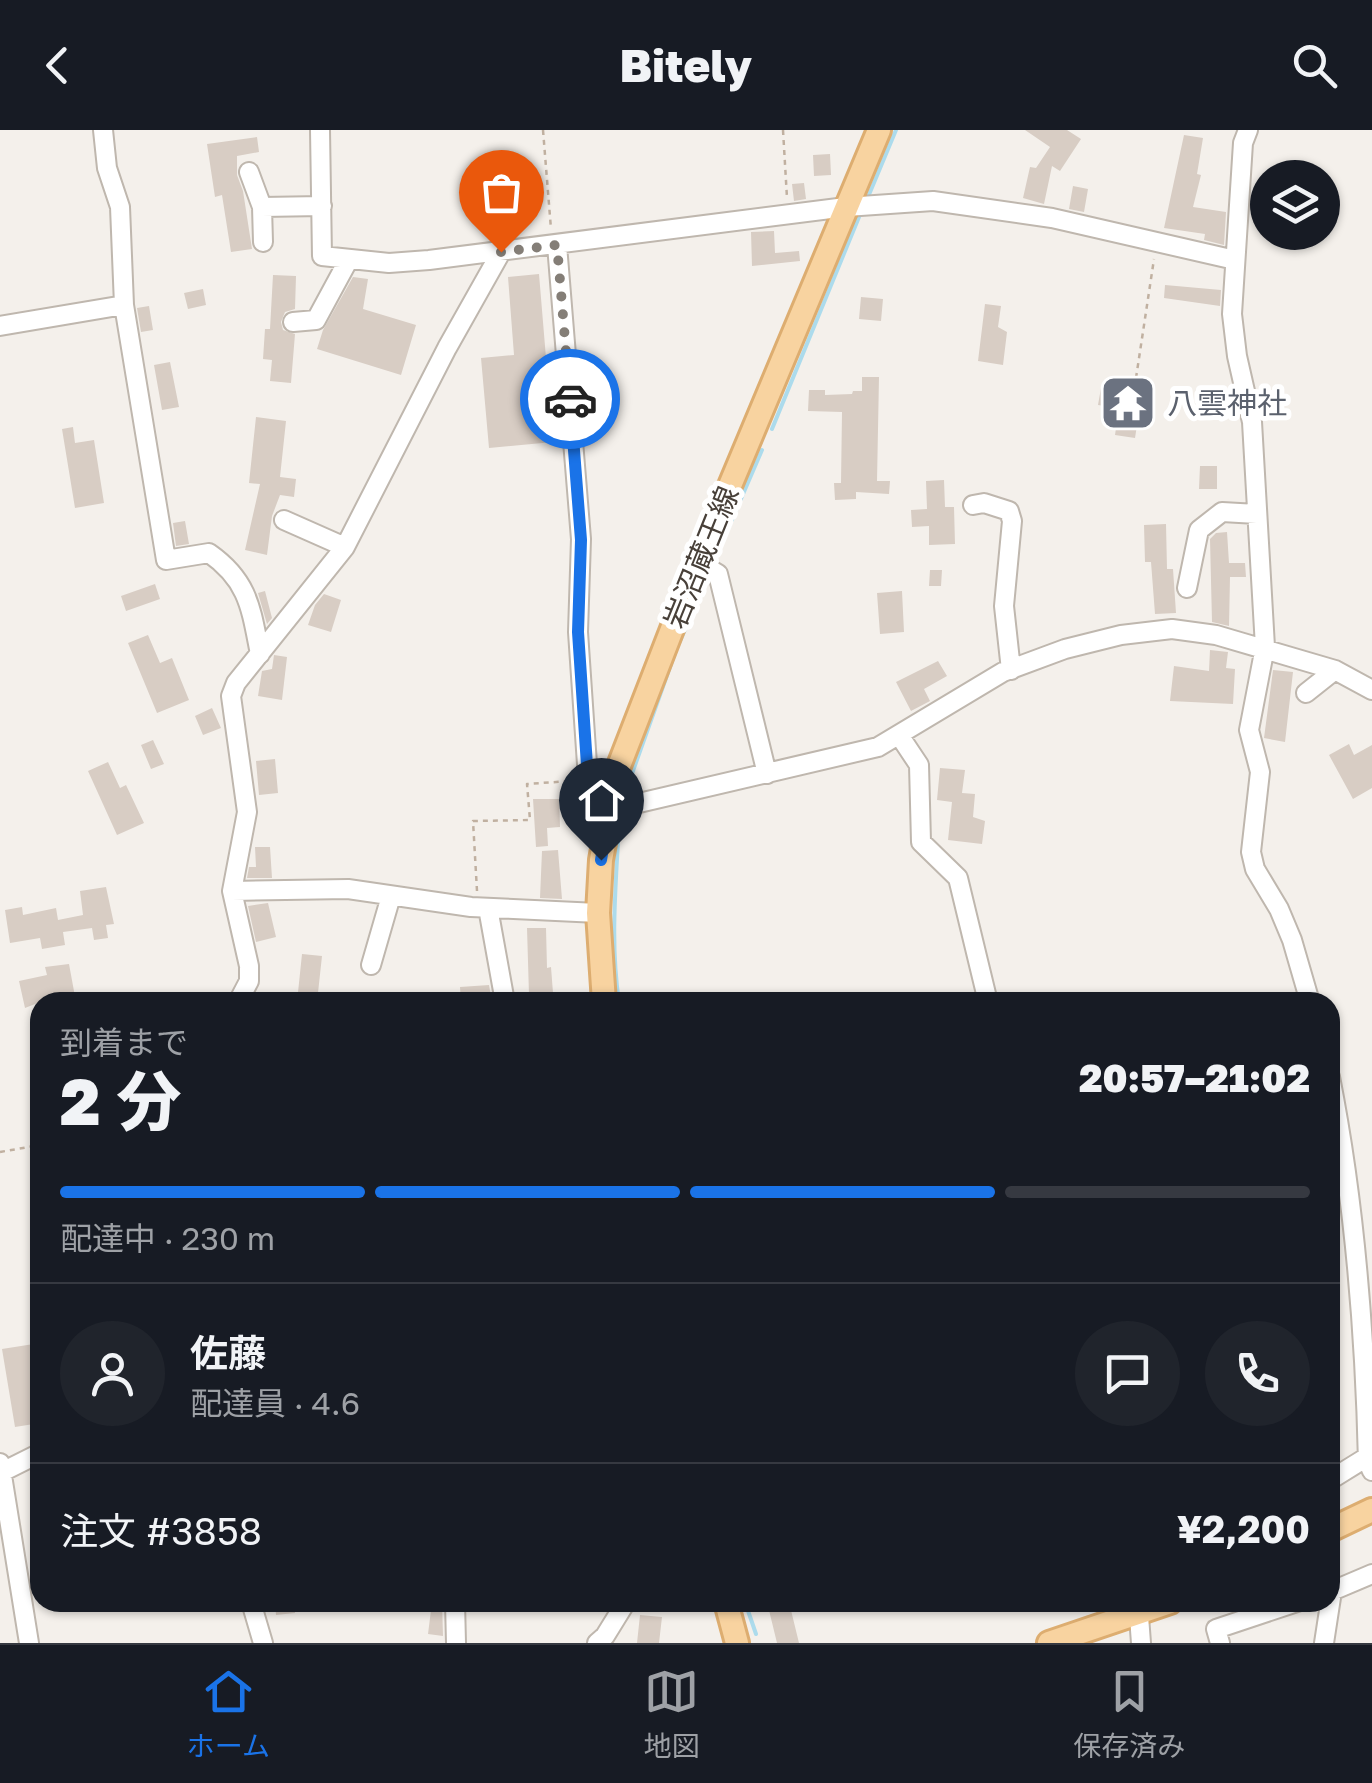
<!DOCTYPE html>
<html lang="ja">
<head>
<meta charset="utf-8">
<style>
	:root { --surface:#171b24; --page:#20242c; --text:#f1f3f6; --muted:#9ea1a6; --line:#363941; --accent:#1a73e8 }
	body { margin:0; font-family:"Golos Text","Noto Sans JP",sans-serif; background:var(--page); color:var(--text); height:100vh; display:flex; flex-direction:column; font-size:38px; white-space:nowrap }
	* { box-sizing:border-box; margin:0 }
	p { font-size:32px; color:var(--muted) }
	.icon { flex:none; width:55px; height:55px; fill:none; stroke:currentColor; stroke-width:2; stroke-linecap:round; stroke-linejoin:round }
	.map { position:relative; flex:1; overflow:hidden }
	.details { position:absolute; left:30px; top:862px; width:1310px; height:620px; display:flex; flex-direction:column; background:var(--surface); border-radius:30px; box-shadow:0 2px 8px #0004 }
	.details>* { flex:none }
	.buttons { position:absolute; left:1250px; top:30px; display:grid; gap:20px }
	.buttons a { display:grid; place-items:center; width:90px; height:90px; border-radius:50%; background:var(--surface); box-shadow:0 2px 8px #0004; font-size:50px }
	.pin { position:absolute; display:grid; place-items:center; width:85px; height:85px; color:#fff; margin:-102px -42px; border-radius:50% 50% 50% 0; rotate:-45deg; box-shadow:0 0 10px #0007 }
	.pin .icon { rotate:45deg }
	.courier { position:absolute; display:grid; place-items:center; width:100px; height:100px; margin:-50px; border:8px solid #1a73e8; border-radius:50%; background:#fff; color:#222; box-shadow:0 2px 12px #0007 }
	.overview em { font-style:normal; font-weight:800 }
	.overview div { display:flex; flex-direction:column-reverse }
	.overview { display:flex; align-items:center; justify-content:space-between; height:170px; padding:0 30px }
	h1 { font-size:65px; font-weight:800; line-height:75px }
	.bar { display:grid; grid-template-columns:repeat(4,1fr); gap:15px 10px; align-content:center; height:120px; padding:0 30px }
	.bar i { height:12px; border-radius:8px; background:var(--line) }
	.bar .selected { background:var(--accent) }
	.bar p { grid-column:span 4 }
	.line { display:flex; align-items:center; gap:25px; padding:0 30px; border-top:2px solid var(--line) }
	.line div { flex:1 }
	.round { display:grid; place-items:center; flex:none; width:105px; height:105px; border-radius:52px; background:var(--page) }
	header { display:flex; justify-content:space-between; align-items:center; height:130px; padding:0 30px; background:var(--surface); font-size:45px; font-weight:800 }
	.dock { display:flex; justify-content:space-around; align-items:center; height:140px; border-top:2px solid var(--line); background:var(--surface); font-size:28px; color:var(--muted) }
	.dock a { display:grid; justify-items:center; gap:5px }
	.dock .selected { color:var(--accent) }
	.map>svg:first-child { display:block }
</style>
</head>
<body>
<header><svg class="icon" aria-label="back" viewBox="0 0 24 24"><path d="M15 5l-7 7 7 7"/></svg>Bitely<svg class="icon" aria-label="search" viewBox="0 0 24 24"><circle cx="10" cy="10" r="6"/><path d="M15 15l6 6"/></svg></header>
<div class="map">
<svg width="1372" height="1513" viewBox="0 0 1372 1513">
	<rect width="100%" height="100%" fill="#f4f0eb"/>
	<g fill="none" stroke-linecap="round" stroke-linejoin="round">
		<path stroke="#acdbec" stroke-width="4" d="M868,67L896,0
			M772,299L859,87
			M718,422L762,320
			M628,655L676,520L708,448
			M619,872C610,812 616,754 619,693
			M745,1472L756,1504"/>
	</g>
	<path fill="#d8cdc4" d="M1025,0H1067L1081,9L1060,41L1052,36L1044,74L1023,68L1030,37L1036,38L1050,17Z
		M1184,5L1203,8L1197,44L1201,45L1193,77L1226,82L1224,115L1204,110L1205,104L1164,98Z
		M257,7L259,22L237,26V45L243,61L252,119L231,122L222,65L215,67L207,14Z
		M830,24L831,45L814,46L813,25Z
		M804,53L806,69L794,71L792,54Z
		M1073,56L1088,59L1084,82L1069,79Z
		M774,101L775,123L799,121L800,131L752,136L751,102Z
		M539,144L553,312L489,318L481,228L514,225L508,147Z
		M273,145L296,146L295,179L285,182L281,192L283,200L295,204L291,253L270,251L272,230L263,229L265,199H270Z
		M353,147L368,149L363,179L416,195L401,245L317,219L323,200Z
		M1165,155L1221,160L1220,176L1164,168Z
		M203,159L206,175L188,179L184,163Z
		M861,167L883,169L881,191L859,189Z
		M985,174L1001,176L998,197L1007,202L1003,235L978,231Z
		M149,176L153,200L141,202L137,178Z
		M170,232L179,277L162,280L154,235Z
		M862,247H879L877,351H890L889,364L856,362V369L835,370L834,353H841L842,282L808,281L809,260H825V265L852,264L853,261H862Z
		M1101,258L1142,264L1135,308L1115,305L1119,278L1098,275Z
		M256,287L286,291L280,347L296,349L294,367L280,365L272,386L267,425L245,420L260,354L249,353Z
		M73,297L75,313L94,310L104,373L75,378L62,299Z
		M1200,336H1217V359H1199Z
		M944,350L945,377H954L955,414L929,415V396L912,397L911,380L927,379L926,351Z
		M185,391L189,414L176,416L173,393Z
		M1166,394L1167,439H1173L1176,483L1155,484L1151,432H1145L1144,395Z
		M1227,402L1229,433H1245L1246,447H1230L1229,496L1212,492L1210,409L1216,403Z
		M930,440H942L941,456H929Z
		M155,454L160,469L126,481L121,466Z
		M265,461L272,488L267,494L258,463Z
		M902,461L904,502L880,504L877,463Z
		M324,464L341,470L331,502L308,495L315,475Z
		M148,505L160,533L172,528L189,570L157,583L128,513Z
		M1210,520L1228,522L1226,538L1235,539L1233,574L1170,571L1174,536L1209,541Z
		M274,525L287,527L282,570L258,566L262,541L272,539Z
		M938,531L947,546L924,559L930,571L911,581L896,552Z
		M1273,540L1293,542L1285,612L1264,608Z
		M212,578L221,598L203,605L195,586Z
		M153,610L164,634L151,639L141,615Z
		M1349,614L1354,625L1372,615V658L1353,669L1329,625Z
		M275,629L278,663L259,665L256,631Z
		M108,632L120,658L126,655L144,693L117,705L88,641Z
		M940,638L965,640L962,663L975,664L973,687L985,691L982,714L948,710L952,672L937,670Z
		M533,669H559L560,697L547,698L548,716L536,717Z
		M255,717H270L272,748H247L249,737H256Z
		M558,720L562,769L540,768L542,721Z
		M106,757L114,794L106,795L108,808L94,810L92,798L63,802L65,815L42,819L40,808L10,813L5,780L22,777L23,785L56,778L58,790L83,785L80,761Z
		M268,773L276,807L256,812L248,776Z
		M527,798H546L547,838L551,837L553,863L529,865Z
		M302,824L322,826L317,872H297Z
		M69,834L76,872H40L25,878L19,851L47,845L45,837Z
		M489,855L492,872H461L460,857Z
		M40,1213V1293L15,1297L2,1219Z
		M275,1472H294L295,1483L276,1485Z
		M432,1472H442L443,1506L428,1504Z
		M767,1472H789L799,1513H777Z
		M640,1485L662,1487L659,1513H637Z"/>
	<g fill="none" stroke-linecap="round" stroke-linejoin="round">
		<g stroke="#bfb7ae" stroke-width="22">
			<path id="minor" d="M103,0L107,38L120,77L124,175L166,430L209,423C249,451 251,479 260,524
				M320,0L322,126L389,133L429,130L846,77L933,71L1052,88L1235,130
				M1248,0L1243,13L1232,184L1237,226L1252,292L1265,517L1249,600L1260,642L1251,722L1255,739L1279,779L1292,810L1310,872
				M249,42L262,77L322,76
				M262,77L263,112
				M557,115L581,409L578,502L588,649L612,663
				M293,192L316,190L349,129
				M0,196L124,175
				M973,375L984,373L1009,381L1012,391L1004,476L1011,540
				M284,390L345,417
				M698,432L718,444L767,644
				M1187,458L1199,400L1222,382L1257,384
				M1306,563L1335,540
				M899,605L919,635L921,712L958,748L988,872
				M609,680L878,617L1003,542L1065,519L1121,505L1172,499L1216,505L1335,540L1372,560
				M232,761L348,759L471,777L598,783
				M488,778L505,872
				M371,835L391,766
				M238,872L249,851V836L232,761L247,682L231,566L236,553L345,417L447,218L501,122
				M1330,947C1355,1073 1365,1203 1368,1332L1372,1341
				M0,1333L29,1513
				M0,1343L40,1323
				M1330,1350L1372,1324
				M251,1472L263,1513
				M455,1472L456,1513
				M1138,1473L1141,1513
				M597,1513L605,1506L626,1472
				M1220,1513L1216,1499L1297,1472
				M1324,1513L1332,1461L1372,1444"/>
		</g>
		<g stroke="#ddad70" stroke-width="28">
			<path id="major" d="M604,872L598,783L601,730L617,641L698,432L879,0
				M1330,1400L1372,1380
				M726,1472L737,1513
				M1049,1513L1170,1472"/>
		</g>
		<path stroke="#c0b0a0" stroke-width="2.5" stroke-dasharray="5 5" stroke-linecap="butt" d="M543,0L551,99
			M783,0L787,68
			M1136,248L1154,129
			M477,761L473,691L530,690L527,654L571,651
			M0,1022L40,1015"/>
		<use href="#minor" stroke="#fff" stroke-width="18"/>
		<use href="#major" stroke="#f8d3a0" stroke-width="22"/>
	</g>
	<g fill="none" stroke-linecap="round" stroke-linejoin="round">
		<path stroke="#847e77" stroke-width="10" stroke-dasharray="0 18" d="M501,122L557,115L570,269"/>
		<path stroke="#1a73e8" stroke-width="12" d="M570,269L581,410L578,502L588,650L612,664L601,730"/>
	</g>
	<defs>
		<g id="temple-square" transform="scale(2.875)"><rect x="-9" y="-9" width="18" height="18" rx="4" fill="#6b7280" stroke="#fff"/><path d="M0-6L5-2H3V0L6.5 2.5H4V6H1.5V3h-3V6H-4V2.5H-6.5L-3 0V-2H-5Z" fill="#fff"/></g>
	</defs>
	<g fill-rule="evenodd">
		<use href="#temple-square" x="1128" y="273"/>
	</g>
	<g text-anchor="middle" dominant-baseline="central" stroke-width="10" stroke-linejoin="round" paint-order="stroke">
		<g font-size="30" fill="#5b616d" stroke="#fff" text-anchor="start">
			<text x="1167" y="273">八雲神社</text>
		</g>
		<g font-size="30" fill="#484039" stroke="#fff">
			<text transform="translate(701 427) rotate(-68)">岩沼蔵王線</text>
		</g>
	</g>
</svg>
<div class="buttons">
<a><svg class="icon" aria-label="layers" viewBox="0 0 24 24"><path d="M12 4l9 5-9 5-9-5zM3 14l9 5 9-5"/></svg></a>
</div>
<div class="pin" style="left:501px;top:122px;background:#ea580c"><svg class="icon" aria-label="bag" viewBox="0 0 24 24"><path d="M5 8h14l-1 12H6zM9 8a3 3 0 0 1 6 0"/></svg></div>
<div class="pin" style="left:601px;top:730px;background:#1f2937"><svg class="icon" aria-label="home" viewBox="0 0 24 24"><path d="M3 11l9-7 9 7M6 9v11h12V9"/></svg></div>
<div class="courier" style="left:570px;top:269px"><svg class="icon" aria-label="car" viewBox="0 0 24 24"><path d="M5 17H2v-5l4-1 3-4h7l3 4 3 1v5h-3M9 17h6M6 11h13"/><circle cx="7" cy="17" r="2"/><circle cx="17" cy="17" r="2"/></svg></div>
<section class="details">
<div class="overview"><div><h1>2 分</h1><p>到着まで</p></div><em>20:57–21:02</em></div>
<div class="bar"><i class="selected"></i><i class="selected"></i><i class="selected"></i><i></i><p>配達中 · 230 m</p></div>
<div class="line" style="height:180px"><a class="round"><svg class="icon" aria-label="person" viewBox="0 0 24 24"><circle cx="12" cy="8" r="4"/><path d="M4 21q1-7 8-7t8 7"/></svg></a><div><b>佐藤</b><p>配達員 · 4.6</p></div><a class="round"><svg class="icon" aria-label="chat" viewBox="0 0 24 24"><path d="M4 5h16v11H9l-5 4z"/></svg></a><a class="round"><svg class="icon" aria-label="phone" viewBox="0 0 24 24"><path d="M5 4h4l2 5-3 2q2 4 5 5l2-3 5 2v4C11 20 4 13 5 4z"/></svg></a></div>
<div class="line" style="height:130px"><div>注文 #3858</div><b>¥2,200</b></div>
</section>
</div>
<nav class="dock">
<a class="selected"><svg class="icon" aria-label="home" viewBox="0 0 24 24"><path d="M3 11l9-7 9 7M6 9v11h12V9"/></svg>ホーム</a>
<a><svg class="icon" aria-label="map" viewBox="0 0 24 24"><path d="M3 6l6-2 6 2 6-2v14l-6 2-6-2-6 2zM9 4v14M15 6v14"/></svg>地図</a>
<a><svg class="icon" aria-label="saved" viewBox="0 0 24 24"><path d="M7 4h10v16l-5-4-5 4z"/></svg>保存済み</a>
</nav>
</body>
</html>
